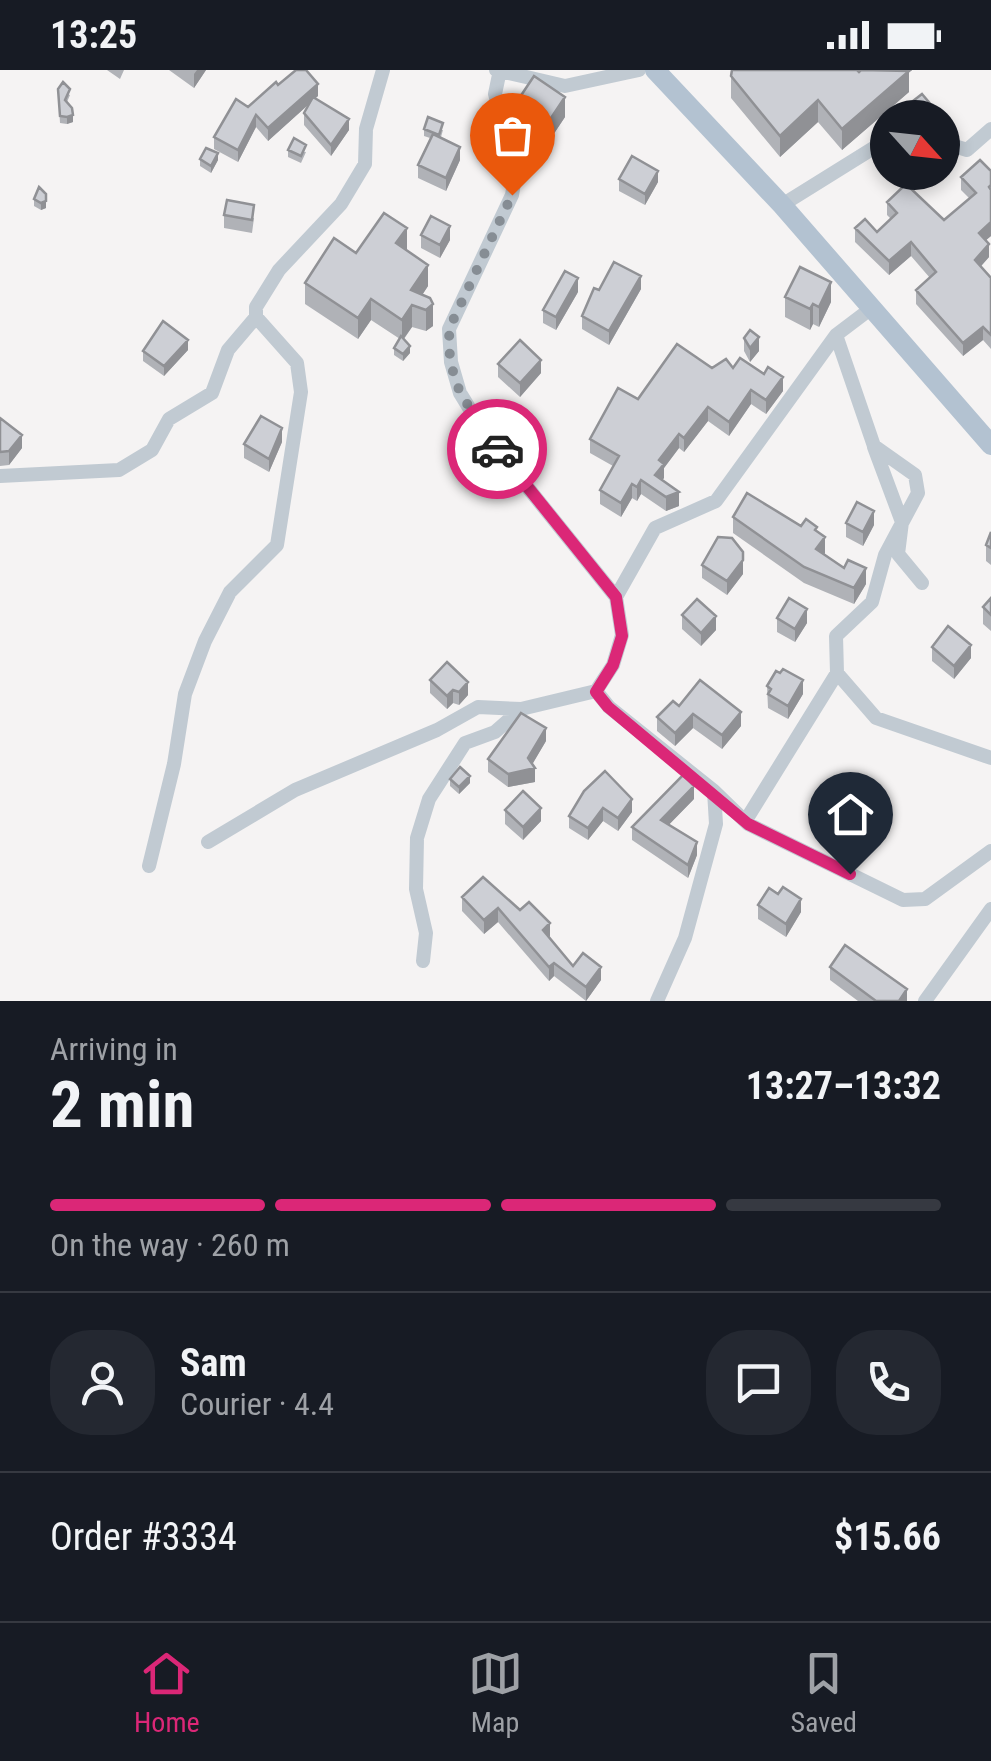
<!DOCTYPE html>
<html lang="en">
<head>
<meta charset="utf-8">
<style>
	:root { --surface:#171b24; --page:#242831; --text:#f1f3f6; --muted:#9ea1a6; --line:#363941; --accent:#db2777 }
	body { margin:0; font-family:"Roboto Condensed",sans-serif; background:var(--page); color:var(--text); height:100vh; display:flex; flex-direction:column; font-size:38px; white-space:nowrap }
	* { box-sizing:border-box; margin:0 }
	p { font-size:32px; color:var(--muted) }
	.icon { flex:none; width:55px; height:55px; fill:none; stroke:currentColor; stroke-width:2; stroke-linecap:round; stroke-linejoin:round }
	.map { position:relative; height:931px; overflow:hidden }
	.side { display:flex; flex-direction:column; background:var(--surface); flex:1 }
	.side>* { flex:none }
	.needle { width:65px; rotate:117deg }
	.controls { position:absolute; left:870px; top:30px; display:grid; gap:20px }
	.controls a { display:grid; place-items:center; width:90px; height:90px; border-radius:50%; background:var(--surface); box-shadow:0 5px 15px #0003; font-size:50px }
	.pin { position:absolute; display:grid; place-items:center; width:85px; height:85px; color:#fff; margin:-102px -42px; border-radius:50% 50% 50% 0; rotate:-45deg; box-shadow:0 0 10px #0007 }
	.pin .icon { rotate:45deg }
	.courier { position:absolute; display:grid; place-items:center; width:100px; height:100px; margin:-50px; border:8px solid #db2777; border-radius:50%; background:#fff; color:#222; box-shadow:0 2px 12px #0007 }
	.headline em { font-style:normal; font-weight:700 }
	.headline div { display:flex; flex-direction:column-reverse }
	.headline { display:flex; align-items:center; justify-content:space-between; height:170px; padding:0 50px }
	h1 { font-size:65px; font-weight:700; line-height:75px }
	.bar { display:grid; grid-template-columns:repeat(4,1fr); gap:15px 10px; align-content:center; height:120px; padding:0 50px }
	.bar i { height:12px; border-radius:8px; background:var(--line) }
	.bar .current { background:var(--accent) }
	.bar p { grid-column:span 4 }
	.line { display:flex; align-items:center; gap:25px; padding:0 50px; border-top:2px solid var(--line) }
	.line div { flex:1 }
	.round { display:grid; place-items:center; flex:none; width:105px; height:105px; border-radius:40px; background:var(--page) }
	.status { display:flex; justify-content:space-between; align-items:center; height:70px; padding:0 50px; background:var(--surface); direction:ltr }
	.status svg { height:28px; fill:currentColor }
	.tab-bar { display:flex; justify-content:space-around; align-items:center; height:140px; border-top:2px solid var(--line); background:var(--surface); font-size:28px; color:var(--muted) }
	.tab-bar a { display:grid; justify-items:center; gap:5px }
	.tab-bar .current { color:var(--accent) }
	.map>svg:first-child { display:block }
</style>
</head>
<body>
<div class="status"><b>13:25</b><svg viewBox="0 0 49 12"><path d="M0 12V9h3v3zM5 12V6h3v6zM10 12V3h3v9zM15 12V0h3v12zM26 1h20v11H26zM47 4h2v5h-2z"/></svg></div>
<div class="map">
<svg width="991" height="931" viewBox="0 0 991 931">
	<rect width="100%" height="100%" fill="#f5f3f3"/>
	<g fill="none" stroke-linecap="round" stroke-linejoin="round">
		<path stroke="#c1cad2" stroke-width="14" d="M496,0L565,16L639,0
			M500,0L495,24L516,101L512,125L449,259L451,292L460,323L487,367L616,527
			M942,72L967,80L991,59
			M782,135L888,69
			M874,377L902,452L898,484L922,513
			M0,406L119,400L152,380L169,349L212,323L228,280L256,247V237L279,200L341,134L365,94L366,59L383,0
			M837,603L876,648L991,688
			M596,621L609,637L714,721L716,754L685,868L657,931
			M714,721L748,754L903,830L925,829L991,781
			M746,750L837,603L836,566L872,532L885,485L918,423L915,405L874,376L836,265
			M208,772L295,720L437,660L478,637L521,639L596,621L613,595L622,565L616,527L655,458L716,431L836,265L873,237
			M149,796L174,694L185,624L205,571L230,522L277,475L301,322L297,293L256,247
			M423,891L426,863L416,819L417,768L429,729L465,673L495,662L521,639
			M925,931L991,839"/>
		<path stroke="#b3c2d1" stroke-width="20" d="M655,0L782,135L991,375"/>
	</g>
	<path fill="#b0b2b7" d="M107,0H124L120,9Z
		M169,0H206L194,18Z
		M861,0H912L909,2V22L842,80L818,52L780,87L731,28V6L859,2Z
		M278,15L318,26L315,28L349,60L331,86L304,55V43L309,34L268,71L256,57L238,92L214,79V67L248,37Z
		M58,19L70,25L67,32L73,52L67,54L60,53Z
		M518,30L565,47L549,71L518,50Z
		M913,31L933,43L928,48H921L913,38Z
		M424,59L443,60L441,67L460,90L446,121L418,108V95L430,68L424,66Z
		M288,80L306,82L301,93L288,87Z
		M200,89L218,90L211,103L200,96Z
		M991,101V166L986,170L989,187L981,196L991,208V279L983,270L963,286L916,234V220L930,208L911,186L889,205L855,172V158L877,162L891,149L887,145V132L944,150L969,128L961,120V107Z
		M619,109L658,112L645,135L619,121Z
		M39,117L46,138L41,140L34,136V129Z
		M224,145L254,148L252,163L224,158Z
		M421,165L450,170L440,188L421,178Z
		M406,180L428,216L422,225L433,256L426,261L412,257L404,269L410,283L403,291L394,285V278L400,269L371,250L358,269L305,234V213L356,183Z
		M641,219L609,275L582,259V246L599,220Z
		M578,222L556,260L543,253V240Z
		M785,227L831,232L819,257L813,254L810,260L785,247Z
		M744,268L759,281L750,292L744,281Z
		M188,280L164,306L143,291V281Z
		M498,294L541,303L520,327L498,307Z
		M712,298H733L783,321L766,344L751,334L729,366L708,351L684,382L679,378L664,398V408L662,410L679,436L666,441L641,424L637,431L632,428L621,447L600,434V420L613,396L590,383V369L638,329Z
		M0,348L22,378L9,395L0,396Z
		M282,372L269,402L244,388V374Z
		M733,447L801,456L817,461L825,483L824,484L866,514L854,534L804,513L733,463Z
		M846,453L874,455L863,476L846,467Z
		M991,462V495L986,491V475Z
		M702,495L743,504L727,525L702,508Z
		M991,528V561L983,554V537Z
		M682,545L716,560L701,576L682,559Z
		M777,548L807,553L795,572L777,562Z
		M932,577L971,588L954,609L932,591Z
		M430,610L468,625L459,635L453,633L447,639L430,623Z
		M767,616L803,624L788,649L768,638Z
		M679,636L741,656L722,679L693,658L675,676L657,661V647Z
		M546,671L532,694L535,712L508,717L488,702V689Z
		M450,709L470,713L459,724L450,716Z
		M584,721L632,742L618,761L603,751L588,770L569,758V746Z
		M694,729L668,755L697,785L688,808L632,770V757Z
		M505,740L541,751L523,770L505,754Z
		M814,744L856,745L837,773L814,758Z
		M483,807L549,868L573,896L601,910L586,931L554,906L549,911L498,852L484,864L462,841V827Z
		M778,824L801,842L786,867L758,849V835Z
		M830,897L907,931H858L830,910Z"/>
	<path fill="#909195" d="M197,0H206L194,18V4Z
		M900,0H912L909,2V22L842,80V59Z
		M318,14V26L268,71V58Z
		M565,27V47L549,71V51Z
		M818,30V52L780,87V66Z
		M933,37V43L928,48H923V44Z
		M73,45V52L67,54V47Z
		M256,45V57L238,92V80Z
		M349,49V60L331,86V75Z
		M460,77V90L446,121V108Z
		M218,83V90L211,103V96Z
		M658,101V112L645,135V124Z
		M46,131V138L41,140V133Z
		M991,152V166L979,176V163Z
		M450,156V170L440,188V175Z
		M407,158V180L396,173Z
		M911,172V186L889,205V191Z
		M989,174V187L975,203V190Z
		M428,195V216L415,236L412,235V257L402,271V250L411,220Z
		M641,206V219L609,275V261Z
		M578,208V222L556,260V247Z
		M831,212V232L819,257V237Z
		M371,229V250L358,269V248Z
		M433,234V256L426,261V240Z
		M813,234V254L810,260V239Z
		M983,257V270L963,286V273Z
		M759,267V281L750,292V278Z
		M188,270V280L164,306V296Z
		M410,276V283L403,291V284Z
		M541,290V303L520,327V313Z
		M783,307V321L766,344V330Z
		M751,320V334L729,366V352Z
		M708,337V351L684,382V368Z
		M282,358V372L269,402V389Z
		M679,364V378L664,398V408L655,419V405L659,390Z
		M22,365V378L9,395V381Z
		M641,410V424L637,431V417Z
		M632,414V428L621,447V433Z
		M679,422V436L666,441V427Z
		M874,441V455L863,476V462Z
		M825,467V483L816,495V479Z
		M743,490V504L727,525V511Z
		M866,498V514L854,534V518Z
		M807,539V553L795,572V559Z
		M716,546V560L701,576V563Z
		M971,575V588L954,609V596Z
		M803,610V624L788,649V636Z
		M468,612V625L459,635V622Z
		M453,620V633L447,639V626Z
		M741,642V656L722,679V665Z
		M693,644V658L675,676V663Z
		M546,658V671L529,700L535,698V712L508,717V704L528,688Z
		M470,706V713L459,724V717Z
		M694,716V729L661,763V750Z
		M632,729V742L618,761V748Z
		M856,731V745L837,773V759Z
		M541,738V751L523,770V757Z
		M603,738V751L588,770V758Z
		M697,772V785L688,808V795Z
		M801,829V842L786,867V854Z
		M498,838V852L484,864V850Z
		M550,853V867L543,860Z
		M554,893V906L549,911V897Z
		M601,897V910L586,931V917Z
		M907,919V931H899Z"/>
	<path fill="#cdcfd5" stroke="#909195" stroke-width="2.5" d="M296,0H306L318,14L268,58L256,45L238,80L214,67L236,29L248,37L276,12L278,15Z
		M732,0H857L859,2L861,0L909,1L842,59L818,30L780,66L731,6Z
		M534,6L565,27L549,51L518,30Z
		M63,12L70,19L65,30L72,38L73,45L67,47L60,46L58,19Z
		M922,24L933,37L923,44L913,31Z
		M313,27L349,49L331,75L304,43Z
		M428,47L443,53L439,65L424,59Z
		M433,64L460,77L446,108L418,95Z
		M294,68L306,75L301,86L288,80Z
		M206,78L218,83L211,96L200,89Z
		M632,86L658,101L645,124L619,109Z
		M980,90L991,101V115L989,117L991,120V152L979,163L989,174L975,190L991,208V265L983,257L963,273L916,220L936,202L911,172L889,191L855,158L865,149L877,162L897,143L887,132L906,114L944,150L976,123L961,107Z
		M39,117L46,124V131L41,133L34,129Z
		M227,130L254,135L252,150L224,145Z
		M384,143L407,158L396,173L428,195L411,220L430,228L433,234L426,240L412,235L402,250L371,229L358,248L305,213L334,168L356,183Z
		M431,146L450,156L440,175L421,165Z
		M614,192L641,206L609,261L582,246L594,218L599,220Z
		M800,197L831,212L819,237L813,234L810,239L785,227Z
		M565,201L578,208L556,247L543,240Z
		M163,251L188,270L164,296L143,281Z
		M750,260L759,267L750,278L744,268Z
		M401,266L410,276L403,284L394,278Z
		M520,270L541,290L520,313L498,294Z
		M677,274L712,298L726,289L733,298L740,288L764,304L768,297L783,307L766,330L751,320L729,352L708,337L684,368L679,364L659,390L664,394L655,405L679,422L666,427L641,410L637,417L632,414L621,433L600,420L619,386L590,369L618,318L638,329Z
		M261,346L282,358L269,389L244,374Z
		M0,348L22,365L9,381L0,382Z
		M747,423L801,456L806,449L817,457L815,460L825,467L816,479L844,498L848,490L866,498L854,518L804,497L733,447Z
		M857,432L874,441L863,462L846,453Z
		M991,462V478L986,475Z
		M718,467L732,468L743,482V490L727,511L702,495Z
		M789,528L807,539L795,559L777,548Z
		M991,528V545L983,537Z
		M697,529L716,546L701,563L682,545Z
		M948,556L971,575L954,596L932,577Z
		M447,592L468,612L459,622L453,620L447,626L430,610Z
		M783,599L803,610L788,636L768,624L771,619L767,616L776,601L780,603Z
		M700,610L741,642L722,665L693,644L675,663L657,647L673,631L679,636Z
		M521,643L546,658L528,688L535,698L508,704L488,689Z
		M460,697L470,706L459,717L450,709Z
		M605,701L632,729L618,748L603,738L588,758L569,746L584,721Z
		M683,705L694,716L661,750L697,772L688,795L632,757Z
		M833,716L856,731L837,759L814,744Z
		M523,721L541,738L523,757L505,740Z
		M483,807L520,840L529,832L550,853L543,860L573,896L583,883L601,897L586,917L554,893L549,897L498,838L484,850L462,827Z
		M783,817L801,829L786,854L758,835L769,818L778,824Z
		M845,875L907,919L899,931H876L830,897Z"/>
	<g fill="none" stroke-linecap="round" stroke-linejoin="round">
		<path stroke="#868d94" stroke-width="10" stroke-dasharray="0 18" d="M497,379L460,323L450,292L449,259L512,125"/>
		<path stroke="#db2777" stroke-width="12" d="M497,379L616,527L622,566L613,595L596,622L608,637L748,754L850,804"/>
	</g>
</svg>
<div class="controls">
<a><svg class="needle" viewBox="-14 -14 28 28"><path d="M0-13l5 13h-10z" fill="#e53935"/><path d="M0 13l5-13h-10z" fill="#9ea1a6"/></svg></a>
</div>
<div class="pin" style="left:512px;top:125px;background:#ea580c"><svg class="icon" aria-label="bag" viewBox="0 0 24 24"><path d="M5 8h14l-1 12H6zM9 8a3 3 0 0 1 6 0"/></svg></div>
<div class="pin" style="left:850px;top:804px;background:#1f2937"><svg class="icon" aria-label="home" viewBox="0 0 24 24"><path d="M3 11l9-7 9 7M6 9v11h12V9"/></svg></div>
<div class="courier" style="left:497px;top:379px"><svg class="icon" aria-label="car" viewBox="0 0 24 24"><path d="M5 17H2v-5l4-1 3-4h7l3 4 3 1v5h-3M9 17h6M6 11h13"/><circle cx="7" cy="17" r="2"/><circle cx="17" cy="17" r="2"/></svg></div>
</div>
<section class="side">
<div class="headline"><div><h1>2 min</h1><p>Arriving in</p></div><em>13:27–13:32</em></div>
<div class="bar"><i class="current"></i><i class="current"></i><i class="current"></i><i></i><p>On the way · 260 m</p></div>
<div class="line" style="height:180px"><a class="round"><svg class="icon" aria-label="person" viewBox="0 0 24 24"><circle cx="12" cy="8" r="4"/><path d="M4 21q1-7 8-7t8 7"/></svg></a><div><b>Sam</b><p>Courier · 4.4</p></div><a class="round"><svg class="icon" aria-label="chat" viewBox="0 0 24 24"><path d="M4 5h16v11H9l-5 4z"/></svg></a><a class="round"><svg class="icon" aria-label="phone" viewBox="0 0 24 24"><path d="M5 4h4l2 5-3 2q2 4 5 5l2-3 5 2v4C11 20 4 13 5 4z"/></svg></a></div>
<div class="line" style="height:130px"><div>Order #3334</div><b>$15.66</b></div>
</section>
<nav class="tab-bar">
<a class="current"><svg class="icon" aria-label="home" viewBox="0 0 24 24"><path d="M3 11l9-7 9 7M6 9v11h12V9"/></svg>Home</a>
<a><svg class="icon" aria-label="map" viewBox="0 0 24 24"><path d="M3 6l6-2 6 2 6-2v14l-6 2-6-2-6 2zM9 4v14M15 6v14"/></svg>Map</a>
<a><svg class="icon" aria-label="saved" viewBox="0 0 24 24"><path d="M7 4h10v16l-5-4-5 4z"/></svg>Saved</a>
</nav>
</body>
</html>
